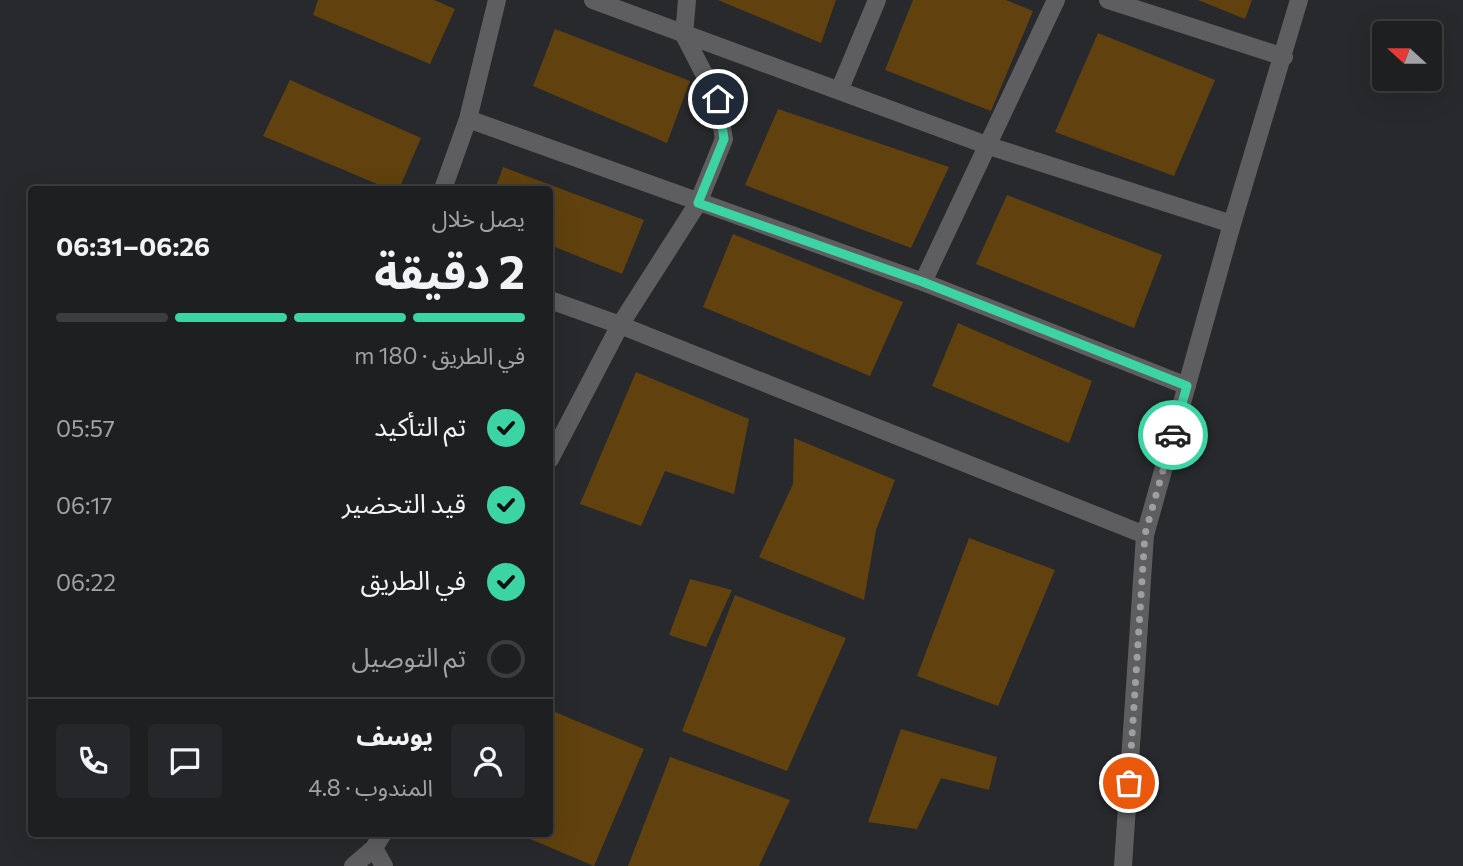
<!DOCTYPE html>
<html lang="ar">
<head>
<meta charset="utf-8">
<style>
	:root { --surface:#1d1f21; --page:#25272a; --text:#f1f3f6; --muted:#a0a2a5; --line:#3b3d3f; --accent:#3cd4a4 }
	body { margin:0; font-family:Commissioner,"Noto Sans Arabic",sans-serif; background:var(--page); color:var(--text); direction:rtl; height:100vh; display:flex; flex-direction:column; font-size:26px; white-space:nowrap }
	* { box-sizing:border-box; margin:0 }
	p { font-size:23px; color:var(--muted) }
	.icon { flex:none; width:38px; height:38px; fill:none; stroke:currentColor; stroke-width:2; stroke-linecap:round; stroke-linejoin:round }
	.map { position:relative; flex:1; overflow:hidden; direction:ltr }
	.panel { position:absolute; left:28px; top:186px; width:525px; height:651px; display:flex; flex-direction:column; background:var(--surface); border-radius:7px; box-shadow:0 7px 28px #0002,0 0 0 2px var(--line); direction:rtl }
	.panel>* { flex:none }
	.needle { width:46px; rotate:291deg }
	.tools { position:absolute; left:1372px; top:21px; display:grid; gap:14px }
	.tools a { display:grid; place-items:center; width:70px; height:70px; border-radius:7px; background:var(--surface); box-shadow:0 7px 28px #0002,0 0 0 2px var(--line); font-size:35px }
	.pin { position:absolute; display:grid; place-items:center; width:60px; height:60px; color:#fff; margin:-30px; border:4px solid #fff; border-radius:50%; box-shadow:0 2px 7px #0007 }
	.courier { position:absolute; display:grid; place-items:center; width:70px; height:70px; margin:-35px; border:5px solid #3cd4a4; border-radius:50%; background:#fff; color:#222; box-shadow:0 2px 9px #0007 }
	.head em { font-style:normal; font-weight:700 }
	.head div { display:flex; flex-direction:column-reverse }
	.head { display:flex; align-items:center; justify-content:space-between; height:119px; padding:0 28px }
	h1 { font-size:46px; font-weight:700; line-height:52px }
	.bar { display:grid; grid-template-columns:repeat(4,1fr); gap:10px 7px; align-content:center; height:84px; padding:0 28px }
	.bar i { height:9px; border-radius:5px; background:var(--line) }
	.bar .selected { background:var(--accent) }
	.bar p { grid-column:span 4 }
	.line { display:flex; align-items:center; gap:18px; padding:0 28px; border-top:2px solid var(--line) }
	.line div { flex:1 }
	.round { display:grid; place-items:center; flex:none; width:74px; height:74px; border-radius:7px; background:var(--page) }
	ol { padding:0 28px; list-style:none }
	li { display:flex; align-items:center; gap:21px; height:77px }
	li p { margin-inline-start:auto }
	li .icon { padding:7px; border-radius:50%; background:var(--accent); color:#111; stroke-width:4 }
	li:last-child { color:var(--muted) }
	li i { width:38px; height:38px; border:4px solid var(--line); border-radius:50% }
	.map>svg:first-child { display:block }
</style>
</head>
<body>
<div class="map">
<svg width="1463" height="866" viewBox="0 0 1463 866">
	<rect width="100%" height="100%" fill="#27292c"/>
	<path fill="#61420e" d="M318,0H434L455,9L430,64L313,15Z
		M718,0H836L821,43Z
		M913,0H1006L1033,11L991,111L885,70Z
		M1198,0H1252L1245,19Z
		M555,29L690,81L667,143L533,86Z
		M1098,33L1215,80L1174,176L1055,132Z
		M290,80L421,138L399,189H389L263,136Z
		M778,109L949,167L911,248L745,185Z
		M503,167L644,220L622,274L550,245V189H495Z
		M1007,195L1162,255L1134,328L976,264Z
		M733,234L903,302L870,376L703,307Z
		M958,323L1092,381L1069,443L932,386Z
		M636,372L749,419L734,494L665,471L641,526L580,504Z
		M794,438L895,480L876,530L864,600L759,557L793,484Z
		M969,538L1055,570L998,706L917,676Z
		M690,579L732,590L706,647L669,635Z
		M735,595L846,638L787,771L682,731Z
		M550,710L644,749L594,866L516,833H550Z
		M901,729L997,757L989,790L941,778L917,829L868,822Z
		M670,757L790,800L759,866H628Z"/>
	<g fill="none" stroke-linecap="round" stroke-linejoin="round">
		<path stroke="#5e5e60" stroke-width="18" d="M593,0L989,146L1232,224
			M1108,0L1284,57
			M839,91L877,0
			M468,119L923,282L1187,386
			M443,189L468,119L497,0
			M923,282L1056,0
			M550,300L620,325L1145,535
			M550,459L620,325L698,203L724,139L717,99L684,35L687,0
			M374,848L384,866
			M353,866L374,848L383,833
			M1123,866L1145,535L1232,224L1299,0"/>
	</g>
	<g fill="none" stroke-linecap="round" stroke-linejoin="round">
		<path stroke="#9d9fa1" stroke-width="7" stroke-dasharray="0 12.6" d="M1129,783L1145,534L1173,435"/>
		<path stroke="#3cd4a4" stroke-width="9" d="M718,99L724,139L698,203L923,282L1187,386L1173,435"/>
	</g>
</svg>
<div class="tools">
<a><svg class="needle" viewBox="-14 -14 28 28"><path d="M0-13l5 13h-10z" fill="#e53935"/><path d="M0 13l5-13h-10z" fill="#a0a2a5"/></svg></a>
</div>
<div class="pin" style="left:1129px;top:783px;background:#ea580c"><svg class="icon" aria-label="bag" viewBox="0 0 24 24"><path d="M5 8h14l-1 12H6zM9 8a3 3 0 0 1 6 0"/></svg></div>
<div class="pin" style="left:718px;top:99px;background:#1f2937"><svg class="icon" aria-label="home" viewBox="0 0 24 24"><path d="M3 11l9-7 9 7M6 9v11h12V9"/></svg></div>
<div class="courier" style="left:1173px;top:435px"><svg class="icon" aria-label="car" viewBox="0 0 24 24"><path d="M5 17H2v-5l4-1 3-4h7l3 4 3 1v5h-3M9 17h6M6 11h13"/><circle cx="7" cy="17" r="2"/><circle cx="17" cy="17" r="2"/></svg></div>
<section class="panel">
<div class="head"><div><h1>2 دقيقة</h1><p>يصل خلال</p></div><em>06:26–06:31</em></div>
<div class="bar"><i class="selected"></i><i class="selected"></i><i class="selected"></i><i></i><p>في الطريق · 180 m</p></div>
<ol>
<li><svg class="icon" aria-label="check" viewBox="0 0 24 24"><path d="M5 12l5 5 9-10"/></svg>تم التأكيد<p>05:57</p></li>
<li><svg class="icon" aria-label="check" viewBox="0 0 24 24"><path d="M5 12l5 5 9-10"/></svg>قيد التحضير<p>06:17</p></li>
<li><svg class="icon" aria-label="check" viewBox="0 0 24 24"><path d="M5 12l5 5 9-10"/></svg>في الطريق<p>06:22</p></li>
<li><i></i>تم التوصيل</li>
</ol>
<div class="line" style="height:126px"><a class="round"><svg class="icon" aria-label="person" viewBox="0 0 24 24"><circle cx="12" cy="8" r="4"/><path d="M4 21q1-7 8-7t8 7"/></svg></a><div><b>يوسف</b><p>المندوب · 4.8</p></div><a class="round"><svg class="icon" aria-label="chat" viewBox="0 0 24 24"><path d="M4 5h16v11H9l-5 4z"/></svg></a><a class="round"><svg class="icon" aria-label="phone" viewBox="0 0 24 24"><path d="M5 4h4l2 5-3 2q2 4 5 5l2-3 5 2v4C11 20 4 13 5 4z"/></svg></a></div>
</section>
</div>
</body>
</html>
